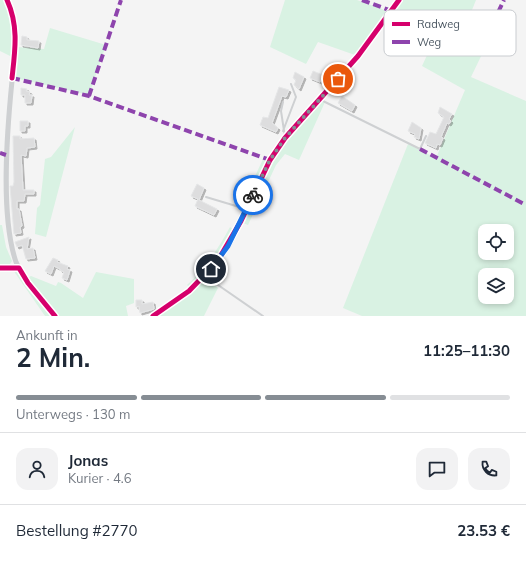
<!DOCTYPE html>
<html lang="de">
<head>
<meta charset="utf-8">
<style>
	:root { --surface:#fff; --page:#f2f2f3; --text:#1f2937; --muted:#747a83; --line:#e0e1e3; --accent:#868d94 }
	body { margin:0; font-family:Mulish,sans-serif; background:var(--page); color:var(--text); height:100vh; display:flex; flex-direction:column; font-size:15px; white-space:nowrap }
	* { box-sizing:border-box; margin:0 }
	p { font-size:13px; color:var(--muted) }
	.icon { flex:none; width:22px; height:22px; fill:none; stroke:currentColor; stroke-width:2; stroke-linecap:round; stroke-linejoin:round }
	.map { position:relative; height:316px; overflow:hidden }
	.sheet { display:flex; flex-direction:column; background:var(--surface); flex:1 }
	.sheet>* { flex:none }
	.buttons { position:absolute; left:478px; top:224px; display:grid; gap:8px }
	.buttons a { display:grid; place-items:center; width:36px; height:36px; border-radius:8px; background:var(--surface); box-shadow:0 2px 6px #0003; font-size:20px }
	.pin { position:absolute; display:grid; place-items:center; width:34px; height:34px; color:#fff; margin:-17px; border:2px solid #fff; border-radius:50%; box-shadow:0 1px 4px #0007 }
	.courier { position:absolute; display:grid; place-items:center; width:40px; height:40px; margin:-20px; border:3px solid #1a73e8; border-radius:50%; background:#fff; color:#222; box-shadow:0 1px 5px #0007 }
	.overview em { font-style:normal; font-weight:700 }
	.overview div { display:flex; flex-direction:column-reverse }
	.overview { display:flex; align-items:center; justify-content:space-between; height:68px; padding:0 16px }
	h1 { font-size:26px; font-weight:700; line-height:30px }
	.bar { display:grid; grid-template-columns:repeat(4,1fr); gap:6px 4px; align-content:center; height:48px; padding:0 16px }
	.bar i { height:5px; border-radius:3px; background:var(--line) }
	.bar .selected { background:var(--accent) }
	.bar p { grid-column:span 4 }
	.line { display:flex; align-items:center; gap:10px; padding:0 16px; border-top:1px solid var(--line) }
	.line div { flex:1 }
	.round { display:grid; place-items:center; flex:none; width:42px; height:42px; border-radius:12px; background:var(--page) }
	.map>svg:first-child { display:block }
</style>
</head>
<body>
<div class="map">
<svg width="526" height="316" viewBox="0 0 526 316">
	<defs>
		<filter id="shadow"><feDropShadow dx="2" dy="2" stdDeviation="0" flood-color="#0004"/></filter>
	</defs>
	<rect width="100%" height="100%" fill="#f4f4f4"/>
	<path fill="#d9f2e3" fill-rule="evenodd" d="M0,0H4C13,19 14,37 12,57L0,51Z
		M285,0H357L382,9L386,11V14L355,55L318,42L306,64L270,47Z
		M402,0H476L462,35L486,46L471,77L526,101V316H362L343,308L408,144L436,158L465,90L422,66L435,38L394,12ZM485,231H507V253H485ZM485,275H507V297H485Z
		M50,28L106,45L89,95L15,78L17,47L44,49Z
		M321,100L325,102L299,160L285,154L276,165L248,225L243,223L272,161L287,140Z
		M75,127L46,237L35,234L37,208L40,205L45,159L51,157Z
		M263,159L266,161L253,188L250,187Z
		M0,225H2L6,247L12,261L8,267H0Z
		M230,227L234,230C221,251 207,270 189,287L187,285C205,269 218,249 230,227Z
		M13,270H16L25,285L50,316H45Z
		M96,272L134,279V303L126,306L128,316H59L27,278L31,276L56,286L58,282L61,283L83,298Z
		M208,280L218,288L204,316H158L183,299L204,281Z"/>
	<path fill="#ddddde" stroke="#e5e6e7" filter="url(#shadow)" d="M22,36L27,37V40L39,41L38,48L21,45Z
		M313,71L323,75L320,82L310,78Z
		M295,72L304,77L299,89L294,85L296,80L293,78Z
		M279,87L289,90L286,97L282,96L272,123L278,128L276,132L260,125L263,117L268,118Z
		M21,88L27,89L26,91L30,92L29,95H32L31,103H25V95H21Z
		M342,96L355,105L352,111L338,103Z
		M440,107L452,114L449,119L451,121L449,124L447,123L441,137L443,138L440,145L437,144L436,148L425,143L430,132L436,134L444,117L438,113Z
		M20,121H28V126H25V131H20Z
		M412,122L421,128L419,139L414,137L415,134L408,131Z
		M13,136H20V139L34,138L35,147L27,148L26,156L21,155L23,190H34V194H25L24,201H17V209H19L22,226L20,227L21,233L14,234L10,186H13L14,182Z
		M197,184L204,188L199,200L217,209L214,215L195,206L198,199L191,196Z
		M29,237L27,249L33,248L35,258L26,259L22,245L17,247L15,242Z
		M53,258L58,260L57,262L68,266L67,269L70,270L67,280L62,278L64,272L60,270V269L54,266L51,274L45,271Z
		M136,300H142V304L153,302L154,309L140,313L139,306L136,307Z"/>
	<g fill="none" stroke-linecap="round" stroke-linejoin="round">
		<path stroke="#ced0d2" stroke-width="2" d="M321,100L420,149L426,136
			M283,102L281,111L285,137
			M283,131L296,97L291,84
			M206,197L246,209
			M205,276L263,316"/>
		<path stroke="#ced0d2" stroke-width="4" d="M0,268H19"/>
		<path stroke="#ced0d2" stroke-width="5" d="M7,0C19,27 15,52 12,81C7,131 0,216 16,262C25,283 40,299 55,316
			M153,316L189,291L217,262L241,221L270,160L285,138L358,56L399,0"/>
		<path stroke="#8e44ad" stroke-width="4" stroke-dasharray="8 4" stroke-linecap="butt" d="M362,0L392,11
			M493,23L504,0
			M12,78L89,96L270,160
			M89,96L121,0
			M420,149L526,205
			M0,153L6,155"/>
		<g stroke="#fff" stroke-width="8">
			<path id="cycleway" d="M7,0C19,26 15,51 12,78
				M0,268H19L28,283L55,316
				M153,316L189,291L217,262L241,221L270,160L285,138L358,56L399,0"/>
		</g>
		<use href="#cycleway" stroke="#d6006c" stroke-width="5"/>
	</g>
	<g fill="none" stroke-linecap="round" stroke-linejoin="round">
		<path stroke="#868d94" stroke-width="4" stroke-dasharray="0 7.2" d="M253,195L270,160L285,138L338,79"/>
		<path stroke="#1a73e8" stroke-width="5" d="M211,269L228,246L253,195"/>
	</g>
	<rect x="384" y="10" width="132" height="46" rx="6" fill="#fff" stroke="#c9ccd0" stroke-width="1"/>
	<rect x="392" y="22" width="18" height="4" fill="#d6006c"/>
	<rect x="392" y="40" width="18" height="4" fill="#8e44ad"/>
	<g font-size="11" fill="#4a5661">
		<text x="417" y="28">Radweg</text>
		<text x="417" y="46">Weg</text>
	</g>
</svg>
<div class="buttons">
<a><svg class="icon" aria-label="locate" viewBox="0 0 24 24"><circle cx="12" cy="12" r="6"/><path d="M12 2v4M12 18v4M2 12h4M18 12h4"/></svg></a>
<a><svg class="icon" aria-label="layers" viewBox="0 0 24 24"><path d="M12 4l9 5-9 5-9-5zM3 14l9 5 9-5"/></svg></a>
</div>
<div class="pin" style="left:338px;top:79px;background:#ea580c"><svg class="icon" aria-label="bag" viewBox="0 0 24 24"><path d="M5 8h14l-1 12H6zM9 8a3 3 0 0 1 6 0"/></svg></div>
<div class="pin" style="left:211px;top:269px;background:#1f2937"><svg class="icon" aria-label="home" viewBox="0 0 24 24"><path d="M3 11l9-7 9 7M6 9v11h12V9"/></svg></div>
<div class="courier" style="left:253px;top:195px"><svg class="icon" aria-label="bike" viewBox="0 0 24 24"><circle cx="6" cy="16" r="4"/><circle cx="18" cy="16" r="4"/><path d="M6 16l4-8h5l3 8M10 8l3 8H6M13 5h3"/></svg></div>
</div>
<section class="sheet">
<div class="overview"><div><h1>2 Min.</h1><p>Ankunft in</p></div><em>11:25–11:30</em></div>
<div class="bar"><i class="selected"></i><i class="selected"></i><i class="selected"></i><i></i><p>Unterwegs · 130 m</p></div>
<div class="line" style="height:72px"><a class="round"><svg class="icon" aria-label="person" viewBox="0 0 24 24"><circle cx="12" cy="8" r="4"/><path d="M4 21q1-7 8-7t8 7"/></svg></a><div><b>Jonas</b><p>Kurier · 4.6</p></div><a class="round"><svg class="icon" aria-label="chat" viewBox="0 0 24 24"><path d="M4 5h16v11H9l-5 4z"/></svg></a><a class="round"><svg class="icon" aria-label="phone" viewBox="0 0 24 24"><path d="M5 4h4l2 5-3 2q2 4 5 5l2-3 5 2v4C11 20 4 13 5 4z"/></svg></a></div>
<div class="line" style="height:52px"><div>Bestellung #2770</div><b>23.53 €</b></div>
</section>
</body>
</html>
